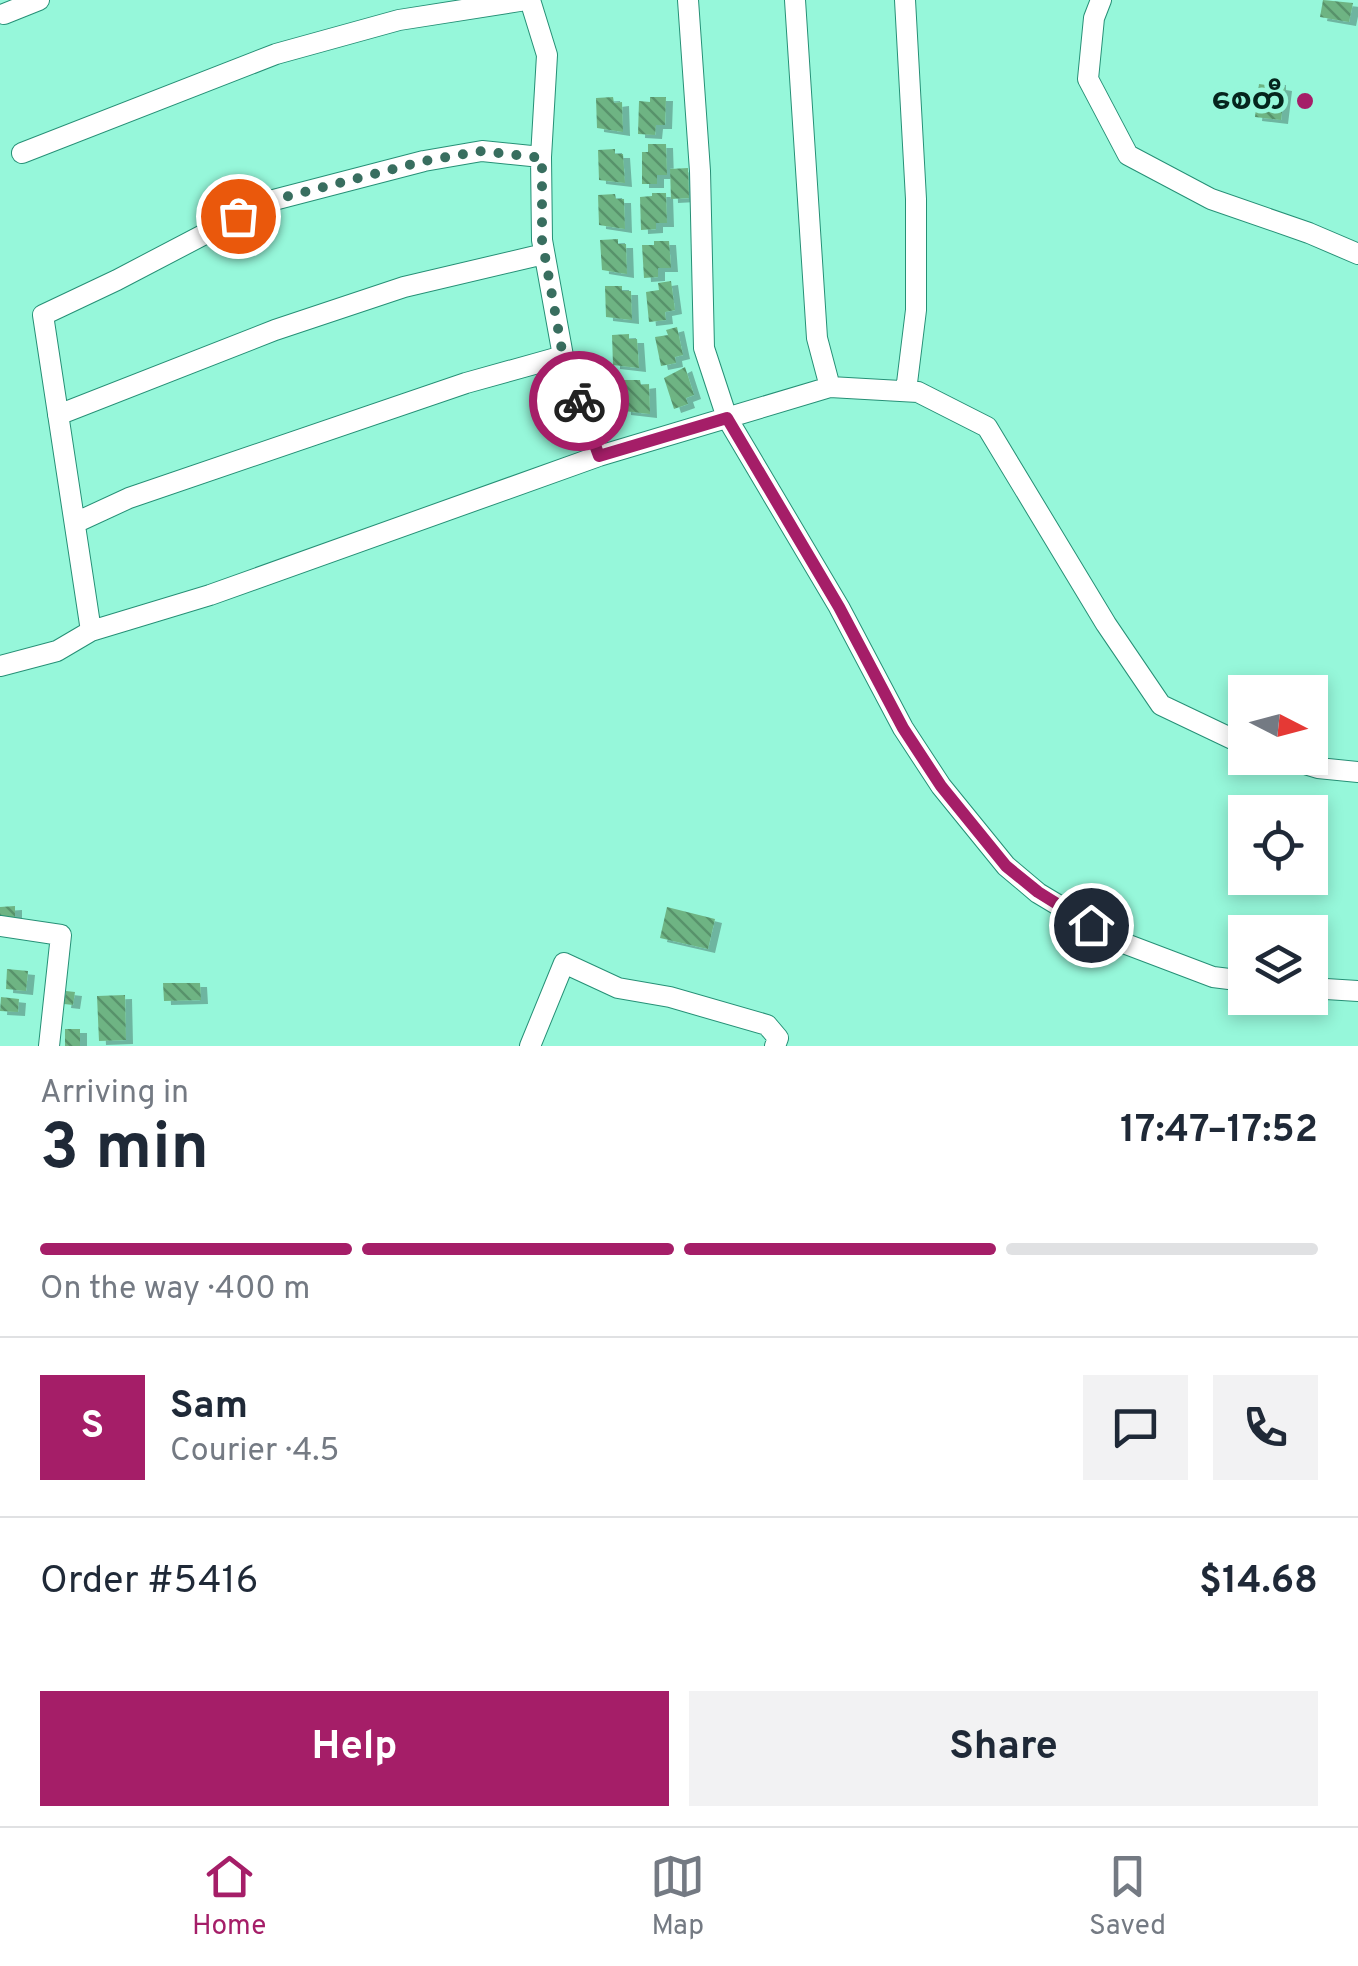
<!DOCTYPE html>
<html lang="en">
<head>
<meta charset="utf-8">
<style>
	:root { --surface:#fff; --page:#f2f2f3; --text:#1f2937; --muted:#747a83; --line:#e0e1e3; --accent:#a51e68 }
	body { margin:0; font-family:Overpass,"Noto Sans Myanmar",sans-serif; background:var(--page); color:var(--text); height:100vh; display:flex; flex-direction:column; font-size:38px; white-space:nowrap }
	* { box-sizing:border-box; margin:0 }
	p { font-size:32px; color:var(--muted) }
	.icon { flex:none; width:55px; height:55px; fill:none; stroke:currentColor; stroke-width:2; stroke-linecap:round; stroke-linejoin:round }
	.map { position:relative; height:1046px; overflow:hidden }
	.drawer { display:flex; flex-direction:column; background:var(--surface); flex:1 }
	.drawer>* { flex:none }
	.needle { width:65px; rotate:96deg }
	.controls { position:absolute; left:1228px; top:675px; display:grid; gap:20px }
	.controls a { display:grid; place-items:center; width:100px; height:100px; border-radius:0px; background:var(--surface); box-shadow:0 5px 15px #0003; font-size:50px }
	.pin { position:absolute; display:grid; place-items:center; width:85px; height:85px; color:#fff; margin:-42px; border:5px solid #fff; border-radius:50%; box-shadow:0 2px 10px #0007 }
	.courier { position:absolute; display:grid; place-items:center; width:100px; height:100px; margin:-50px; border:8px solid #a51e68; border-radius:50%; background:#fff; color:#222; box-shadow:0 2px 12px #0007 }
	.overview em { font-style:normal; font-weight:700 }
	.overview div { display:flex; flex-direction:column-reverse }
	.overview { display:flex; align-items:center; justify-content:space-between; height:170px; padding:0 40px }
	h1 { font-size:65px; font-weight:700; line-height:75px }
	.bar { display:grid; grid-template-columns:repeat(4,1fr); gap:15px 10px; align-content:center; height:120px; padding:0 40px }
	.bar i { height:12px; border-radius:8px; background:var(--line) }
	.bar .on { background:var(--accent) }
	.bar p { grid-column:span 4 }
	.line { display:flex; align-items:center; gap:25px; padding:0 40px; border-top:2px solid var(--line) }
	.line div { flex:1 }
	.round { display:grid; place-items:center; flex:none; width:105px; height:105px; border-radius:0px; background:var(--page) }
	.primary-button { display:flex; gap:20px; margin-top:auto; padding:20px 40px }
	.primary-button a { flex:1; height:115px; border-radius:0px; background:var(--accent); color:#fff; font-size:40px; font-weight:700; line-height:115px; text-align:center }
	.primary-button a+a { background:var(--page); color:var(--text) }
	.tab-bar { display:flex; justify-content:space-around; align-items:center; height:140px; border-top:2px solid var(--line); background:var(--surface); font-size:28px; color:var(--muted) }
	.tab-bar a { display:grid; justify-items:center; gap:5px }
	.tab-bar .on { color:var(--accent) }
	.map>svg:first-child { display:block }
</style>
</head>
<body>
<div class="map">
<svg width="1358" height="1046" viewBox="0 0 1358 1046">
	<defs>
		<pattern id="building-back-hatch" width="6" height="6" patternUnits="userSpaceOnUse" patternTransform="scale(2.5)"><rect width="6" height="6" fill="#6eb483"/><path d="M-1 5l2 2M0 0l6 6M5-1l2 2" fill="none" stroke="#58926b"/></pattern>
		<filter id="shadow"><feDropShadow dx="7" dy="4" stdDeviation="0" flood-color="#0004"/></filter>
	</defs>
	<rect width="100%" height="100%" fill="#96f7da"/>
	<path fill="url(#building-back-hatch)" filter="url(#shadow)" d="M1323,0L1353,3L1349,22L1320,17Z
		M1266,80L1279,81V86L1285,87L1281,120L1255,117L1259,84L1266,85Z
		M613,97L614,103L622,102L623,132L597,128L596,98Z
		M650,97H666L665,125H656L655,135L638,134L639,101L650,102Z
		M648,144H666L667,175H657V184H642V152H648Z
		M615,149V154H623L625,183L599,180L598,150Z
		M688,168L689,198L671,199L670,169Z
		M652,193H666L667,223H656V229L641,230L640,197L652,196Z
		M615,194L616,199H624L625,229L599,225L598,195Z
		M618,239V244H626L627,274L602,270L600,240Z
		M654,241H669L671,268H658V277L644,278L642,245H654Z
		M671,281L675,310L665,312L666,320L649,322L646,292L659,290L658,283Z
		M605,286H622V291H631L632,320L606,317Z
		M677,327L683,355L675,357L676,363L661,366L655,337L668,335L666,330Z
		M629,334V339H637L639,368L613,365L612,335Z
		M685,367L694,395L686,398L688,404L674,409L664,378Z
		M623,380H640L641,385L649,384L650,414L624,411Z
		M15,906V920L0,921V907Z
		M667,907L715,919L708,949L660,938Z
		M7,969L28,971L26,991L6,989Z
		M163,983H200L201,1000L164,1001Z
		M66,991L75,992L73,1005L64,1004Z
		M125,995L126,1040L99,1041L97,996Z
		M1,997L19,999L18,1012L0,1011Z
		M1293,998H1309L1308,1011L1292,1010Z
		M65,1029H80V1046H65Z"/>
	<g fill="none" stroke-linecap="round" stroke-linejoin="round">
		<g stroke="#269076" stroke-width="22">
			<path id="minor" d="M688,0L700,171L704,348L727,418L839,607L903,728L941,786L1006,866L1038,893L1118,941L1213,977L1245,981
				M795,0L817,338L830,387
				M905,0L916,199V310L906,391
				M1101,0L1094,18L1088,79L1128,155L1211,199L1309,233L1358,254
				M4,14L39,0
				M22,153L276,54L399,20L526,0
				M58,415L275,330L404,287L544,254
				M599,456L830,387L918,392L987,427L1106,624L1161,705L1245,745
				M75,523L129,498L466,383L563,356
				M91,631L210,595L599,456L563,356L542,240L541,157L547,55L530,0
				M0,666L57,651L91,631L43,315L117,280L266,202L424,161L482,151L541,157
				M1285,758L1318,768L1358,772
				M0,926L61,935L49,1046
				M1310,988L1358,991
				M530,1046L564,963L618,988L670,997L767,1025L778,1038L775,1046"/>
		</g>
		<use href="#minor" stroke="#fff" stroke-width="20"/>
	</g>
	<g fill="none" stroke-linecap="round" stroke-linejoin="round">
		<path stroke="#386e5f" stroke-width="10" stroke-dasharray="0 18" d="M238,216L266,202L424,161L482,151L542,158V240L563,356L579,401"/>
		<path stroke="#a51e68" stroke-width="12" d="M579,401L599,456L727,418L839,607L903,728L941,786L1006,866L1038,892L1091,925"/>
	</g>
	<circle fill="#a51e68" stroke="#96f7da" stroke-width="4" cx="1305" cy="101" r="10"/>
	<g text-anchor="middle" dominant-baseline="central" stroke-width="9" stroke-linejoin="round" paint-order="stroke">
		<g font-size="30" font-weight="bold" fill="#05251d" stroke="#96f7da" text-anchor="end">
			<text x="1285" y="101">စေတီ</text>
		</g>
	</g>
</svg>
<div class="controls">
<a><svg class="needle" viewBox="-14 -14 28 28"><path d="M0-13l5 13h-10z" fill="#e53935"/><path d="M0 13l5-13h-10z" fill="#747a83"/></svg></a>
<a><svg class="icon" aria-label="locate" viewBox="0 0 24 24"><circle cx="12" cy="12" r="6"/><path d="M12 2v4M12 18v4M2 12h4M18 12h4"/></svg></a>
<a><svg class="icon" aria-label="layers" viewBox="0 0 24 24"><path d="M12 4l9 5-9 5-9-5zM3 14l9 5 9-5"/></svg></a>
</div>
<div class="pin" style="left:238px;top:216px;background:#ea580c"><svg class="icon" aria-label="bag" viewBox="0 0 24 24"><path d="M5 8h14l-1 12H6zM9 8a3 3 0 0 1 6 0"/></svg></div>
<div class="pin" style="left:1091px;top:925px;background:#1f2937"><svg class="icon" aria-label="home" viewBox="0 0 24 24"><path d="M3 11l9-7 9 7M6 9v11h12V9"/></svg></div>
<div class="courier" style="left:579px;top:401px"><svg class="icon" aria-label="bike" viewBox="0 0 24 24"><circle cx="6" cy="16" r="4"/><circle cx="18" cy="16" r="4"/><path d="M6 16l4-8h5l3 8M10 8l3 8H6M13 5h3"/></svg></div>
</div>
<section class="drawer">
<div class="overview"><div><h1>3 min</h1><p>Arriving in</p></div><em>17:47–17:52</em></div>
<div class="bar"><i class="on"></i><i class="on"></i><i class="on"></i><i></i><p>On the way · 400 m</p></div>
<div class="line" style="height:180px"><b class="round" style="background:var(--accent);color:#fff">S</b><div><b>Sam</b><p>Courier · 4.5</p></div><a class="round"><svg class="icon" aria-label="chat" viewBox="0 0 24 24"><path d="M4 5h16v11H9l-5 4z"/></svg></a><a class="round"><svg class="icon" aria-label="phone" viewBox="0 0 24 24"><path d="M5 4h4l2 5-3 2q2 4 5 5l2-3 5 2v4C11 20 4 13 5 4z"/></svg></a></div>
<div class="line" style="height:130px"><div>Order #5416</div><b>$14.68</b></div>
<div class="primary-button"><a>Help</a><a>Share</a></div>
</section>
<nav class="tab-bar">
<a class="on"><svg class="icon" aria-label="home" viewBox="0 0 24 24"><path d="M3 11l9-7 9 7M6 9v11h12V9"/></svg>Home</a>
<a><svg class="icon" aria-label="map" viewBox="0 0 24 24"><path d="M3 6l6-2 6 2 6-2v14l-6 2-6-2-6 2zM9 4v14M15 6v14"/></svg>Map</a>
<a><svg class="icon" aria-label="saved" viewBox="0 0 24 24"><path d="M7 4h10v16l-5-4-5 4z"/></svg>Saved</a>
</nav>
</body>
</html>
